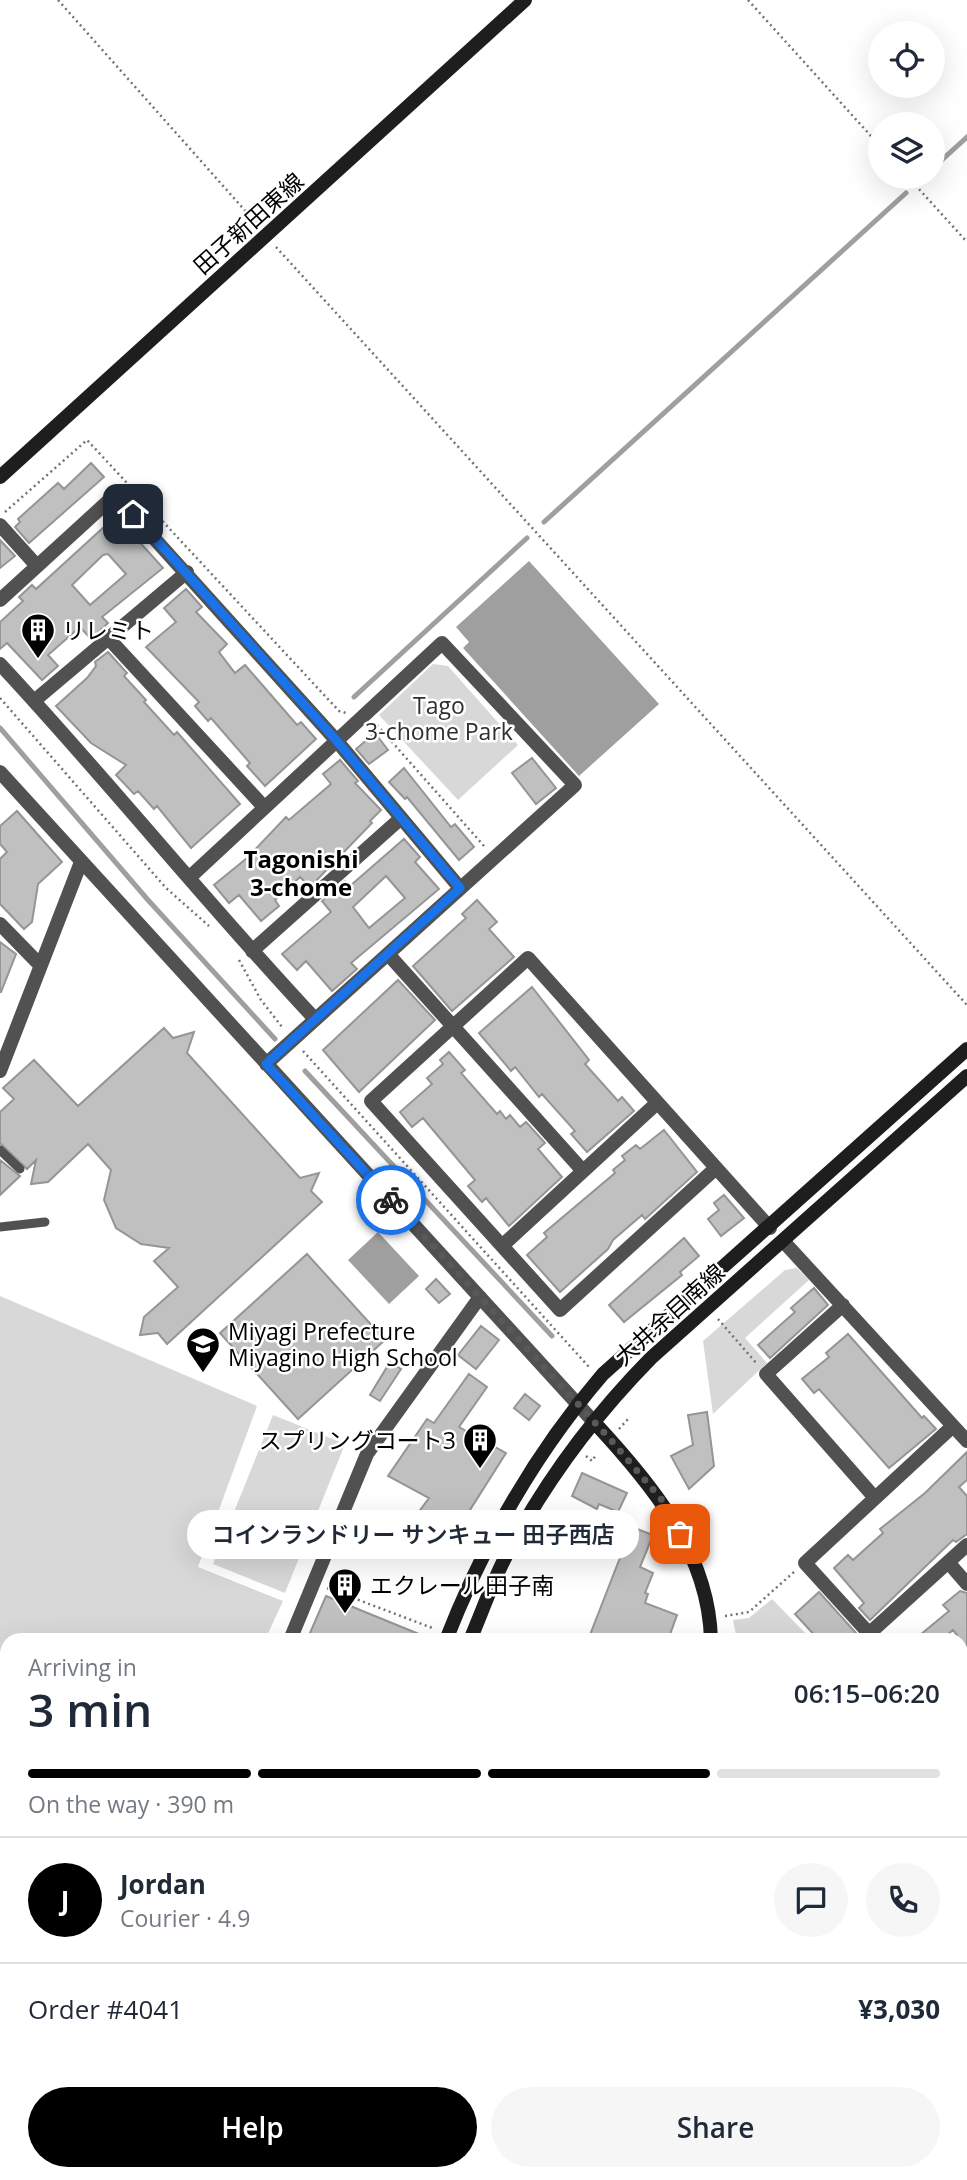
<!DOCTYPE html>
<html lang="en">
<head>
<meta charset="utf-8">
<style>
	:root { --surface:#fff; --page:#f6f6f7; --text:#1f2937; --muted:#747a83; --line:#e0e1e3; --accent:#000 }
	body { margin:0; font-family:"Open Sans","Noto Sans JP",sans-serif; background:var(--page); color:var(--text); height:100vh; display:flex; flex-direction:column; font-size:26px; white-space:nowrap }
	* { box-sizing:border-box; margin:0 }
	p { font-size:23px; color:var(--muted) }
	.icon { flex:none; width:38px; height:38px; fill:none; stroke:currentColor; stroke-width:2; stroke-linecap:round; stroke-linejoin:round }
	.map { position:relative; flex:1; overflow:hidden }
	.side { position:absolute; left:0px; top:1633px; width:968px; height:548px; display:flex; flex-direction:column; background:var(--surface); border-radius:21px 21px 0 0; box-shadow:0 7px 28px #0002 }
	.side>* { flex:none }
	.buttons { position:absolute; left:868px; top:21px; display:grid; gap:14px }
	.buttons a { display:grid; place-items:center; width:77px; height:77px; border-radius:50%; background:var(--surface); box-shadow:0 7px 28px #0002; font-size:35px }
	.pin { position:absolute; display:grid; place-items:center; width:60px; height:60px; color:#fff; margin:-30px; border-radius:14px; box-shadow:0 4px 10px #0006 }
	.courier { position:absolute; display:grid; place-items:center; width:70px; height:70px; margin:-35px; border:5px solid #1a73e8; border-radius:50%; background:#fff; color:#222; box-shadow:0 2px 9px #0007 }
	.bubble { position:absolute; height:49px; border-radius:24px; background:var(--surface); box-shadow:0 7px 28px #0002; font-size:23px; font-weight:600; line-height:49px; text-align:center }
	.overview em { font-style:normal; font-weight:600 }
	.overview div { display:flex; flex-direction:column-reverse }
	.overview { display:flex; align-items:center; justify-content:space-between; height:119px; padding:0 28px }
	h1 { font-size:46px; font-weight:600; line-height:52px }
	.bar { display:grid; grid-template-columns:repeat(4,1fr); gap:10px 7px; align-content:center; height:84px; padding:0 28px }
	.bar i { height:9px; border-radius:5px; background:var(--line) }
	.bar .on { background:var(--accent) }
	.bar p { grid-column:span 4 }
	.line { display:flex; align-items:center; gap:18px; padding:0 28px; border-top:2px solid var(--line) }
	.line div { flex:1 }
	.round { display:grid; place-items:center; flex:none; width:74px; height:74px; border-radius:37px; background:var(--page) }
	.button { display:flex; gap:14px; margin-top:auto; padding:14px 28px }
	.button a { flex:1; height:80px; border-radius:42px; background:var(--accent); color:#fff; font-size:28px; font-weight:600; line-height:80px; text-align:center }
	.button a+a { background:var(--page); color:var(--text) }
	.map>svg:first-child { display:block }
</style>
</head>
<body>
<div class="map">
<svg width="967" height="2180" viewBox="0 0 967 2180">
	<rect width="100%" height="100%" fill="#fff"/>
	<path fill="#d8d8d8" d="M433,664L448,666L518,745L458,800L379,715Z
		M797,1268L809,1280L745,1338L767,1363L713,1414L703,1341L785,1270Z
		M0,1296L257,1406L198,1567L283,1601L265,1640H7V1767L0,1764Z
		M273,1415L345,1444L285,1593L213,1564Z
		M772,1599L808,1636L805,1640H737L733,1620L749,1618Z
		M474,2174H521C503,2180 491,2180 474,2174Z"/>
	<path fill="#9f9f9f" d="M529,561L659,704L579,776L463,648L469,642L456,627Z
		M378,1232L419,1276L389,1304L348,1260Z"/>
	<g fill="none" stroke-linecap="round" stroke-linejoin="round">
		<path stroke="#9f9f9f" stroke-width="5" d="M933,168L967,137
			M544,522L906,193
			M354,697L527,538
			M0,728L148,900L275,1039
			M305,1071L552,1336"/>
	</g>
	<path fill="#c0c0c0" stroke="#959595" stroke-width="2" fill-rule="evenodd" d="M91,463L104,477L29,543L15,527L20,522L18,519L58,483L64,489Z
		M116,516L163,568L102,617L108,623L91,639L80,627L48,655L58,666L42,680L7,643L0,649V622L23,601L19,597L32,585L36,589ZM108,554L126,574L90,605L72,585L103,555Z
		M0,540L15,556L0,568Z
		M186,589L202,607L196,612L227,644L219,652L235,673L245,665L297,725L301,722L316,739L265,786L247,766L250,763L211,718L208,721L195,706L199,702L146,647L176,622L164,608Z
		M108,652L127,673L124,676L146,700L144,702L174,735L177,732L240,804L191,848L157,806L154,809L138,791L134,794L116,775L126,765L91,743L56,706L87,678L96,666L95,662Z
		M375,733L388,750L369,764L356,749Z
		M532,758L556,788L536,804L512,773Z
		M340,760L358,781L355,783L381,810L370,821L372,823L310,887L300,877L275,900L279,906L261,921L239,895L229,903L214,885L247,858L286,817L289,820L331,784L323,774Z
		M404,768L451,827L455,824L474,847L459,860L407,797L405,799L389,782Z
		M17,811L62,862L38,884L32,922L24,929L0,904V859L7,852L0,844V826Z
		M404,839L420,857L415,862L439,889L351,963L357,969L332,991L306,961L297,970L282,954L331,912L322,901L345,881L350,886ZM386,876L405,898L369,928L353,907Z
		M477,900L497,922L489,929L514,957L452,1011L413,966L466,918L462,914Z
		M0,942L16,954L1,992H0Z
		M398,980L435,1020L359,1092L323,1050Z
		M532,987L589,1060L585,1064L618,1101L622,1097L634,1111L587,1152L571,1134L575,1131L542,1094L539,1097L515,1067L511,1071L479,1033Z
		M164,1028L173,1038L194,1032L187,1053L300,1178L319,1173L311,1191L322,1202L167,1344L158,1333L140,1335L144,1317L178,1287L154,1261L169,1248L141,1244L116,1228L104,1200L111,1170L88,1144L48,1182L31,1184L36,1160L27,1169L0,1143V1112L14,1099L3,1088L34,1060L78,1106Z
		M449,1052L465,1070L461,1073L497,1114L500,1111L506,1119L510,1115L520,1127L526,1122L545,1143L538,1149L562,1177L509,1226L486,1198L482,1202L468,1186L475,1180L423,1118L412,1127L400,1112L432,1084L427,1078L443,1064L440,1060Z
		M664,1130L697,1172L645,1219L642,1215L613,1240L608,1249L560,1292L527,1255L547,1237L544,1233L615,1173L613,1170L625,1160L622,1156L636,1145L640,1149Z
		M0,1160L20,1176L0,1195Z
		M724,1195L744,1218L721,1236L708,1219L719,1210L714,1203Z
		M684,1238L699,1256L680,1272L682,1275L624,1322L609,1305Z
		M307,1254L385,1340L298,1419L220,1333Z
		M436,1279L450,1294L439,1303L426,1289Z
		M814,1288L828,1305L770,1358L758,1345L795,1312L791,1308Z
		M481,1326L499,1340L476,1369L458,1355Z
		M848,1334L922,1418L924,1416L936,1429L889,1468L819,1389L814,1393L802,1379L829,1357L826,1353Z
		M390,1362L401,1369L380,1401L370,1395Z
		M469,1374L487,1387L459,1427L506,1453L470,1510L479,1515L464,1538L418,1513L429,1498L388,1476L427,1419L434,1423Z
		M525,1394L540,1406L529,1420L514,1408Z
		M707,1412L714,1466L689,1489L671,1456L693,1445L688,1415Z
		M967,1452V1480L959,1487L967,1496V1534L956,1542L953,1540L870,1620L859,1608L864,1603L834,1568L848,1555L853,1560L883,1533L880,1529L925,1493Z
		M582,1473L627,1493L618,1512L599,1504L597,1509L572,1496Z
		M632,1527L653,1535L640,1567L653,1573L645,1593L648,1594L645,1603L677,1615L668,1640H588Z
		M960,1591L967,1593V1649L953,1630L941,1640H914L949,1611L943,1605Z
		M819,1592L856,1633L849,1640H819L795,1614Z
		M326,1596L431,1639V1640H307Z"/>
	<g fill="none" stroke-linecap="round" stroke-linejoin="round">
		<path stroke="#737373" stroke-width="2.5" stroke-dasharray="2 3.5" stroke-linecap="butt" d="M58,0L256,223
			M748,0L880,146
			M908,177L967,242
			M276,247L967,1005
			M5,512L87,440L339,711L346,713
			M0,698L166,888L209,926
			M377,725L484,846
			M239,960L261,1000L282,1027
			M303,1051L589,1367
			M718,1319L757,1364
			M619,1429L628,1419
			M586,1456L592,1461L596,1455
			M327,1588L435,1629
			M725,1616L749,1612L794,1572
			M961,1937L967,1932
			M961,2160L967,2167
			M579,2174L592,2179"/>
		<path stroke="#515151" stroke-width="9" d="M0,1150L20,1169
			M0,1227L45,1222"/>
		<path stroke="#515151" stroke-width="14" d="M0,525L37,566
			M0,600L115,495L336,740L460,888
			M110,640L264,807
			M0,664C108,780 207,904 315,1019
			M34,701L187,572
			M0,772L593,1421
			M190,877L442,643L575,785L266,1064
			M0,924L39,964
			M252,951L400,819
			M388,954L583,1171
			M0,1071L81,862
			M716,1168L560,1310L371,1101L528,958L770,1228
			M784,1242L967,1441
			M503,1245L657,1103
			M843,1305L766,1374L875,1498
			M948,1562L967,1584
			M290,1640L367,1454L480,1297
			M862,1640L967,1545
			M875,1640L805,1563L953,1426
			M961,1735L967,1742
			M0,1803L7,1805
			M961,1871L967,1865
			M0,1922L7,1925
			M961,1979L967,1974
			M0,2038L7,2041
			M0,2150L7,2153
			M58,2174L74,2180
			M605,2180L607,2174
			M813,2180L816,2174"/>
		<path stroke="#1e1e1e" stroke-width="14" d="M0,477L525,0
			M593,1421C650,1482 709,1552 711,1640
			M446,1640C484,1543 535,1453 603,1374L967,1049
			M470,1640C482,1612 492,1583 506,1556C544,1483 594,1416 651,1358L967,1076
			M410,2174L426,2180
			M236,2180L238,2174
			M262,2180L264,2174
			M534,2180L537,2174"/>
	</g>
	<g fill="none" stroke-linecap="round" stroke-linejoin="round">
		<path stroke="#595959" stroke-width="7" stroke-dasharray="0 12.6" d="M391,1200L610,1439L662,1500L680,1534"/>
		<path stroke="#1a73e8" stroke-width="9" d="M133,514L336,740L460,888L266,1064L391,1200"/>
	</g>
	<defs>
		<g id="building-pin" transform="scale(1.75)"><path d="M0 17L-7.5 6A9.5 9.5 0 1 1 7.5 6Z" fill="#000" stroke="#fff"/><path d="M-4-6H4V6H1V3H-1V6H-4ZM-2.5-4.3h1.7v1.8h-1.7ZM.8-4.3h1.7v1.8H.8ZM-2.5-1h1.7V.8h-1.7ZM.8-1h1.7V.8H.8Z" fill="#fff"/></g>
		<g id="school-pin" transform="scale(1.75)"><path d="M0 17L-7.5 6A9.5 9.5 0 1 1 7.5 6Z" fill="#000" stroke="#fff"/><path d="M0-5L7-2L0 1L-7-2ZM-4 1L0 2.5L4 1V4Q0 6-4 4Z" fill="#fff"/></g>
	</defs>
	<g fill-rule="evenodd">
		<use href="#building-pin" x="38" y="630"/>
		<use href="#school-pin" x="203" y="1344"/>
		<use href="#building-pin" x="480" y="1440"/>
		<use href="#building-pin" x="345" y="1585"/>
	</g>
	<g text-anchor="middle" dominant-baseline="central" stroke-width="5" stroke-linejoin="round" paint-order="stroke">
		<g font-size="23" fill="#000" stroke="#fff">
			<text transform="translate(248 223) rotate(-42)">田子新田東線</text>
			<text transform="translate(669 1314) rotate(-42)">大井余目南線</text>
		</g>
		<g font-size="23" fill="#000" stroke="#fff" text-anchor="start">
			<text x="62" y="630">リレミト</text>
			<text x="228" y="1331">Miyagi Prefecture<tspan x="228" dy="26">Miyagino High School</tspan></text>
			<text x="456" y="1440" text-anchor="end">スプリングコート3</text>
			<text x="370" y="1585">エクレール田子南</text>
		</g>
		<g font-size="23" fill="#2f2f2f" stroke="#fff">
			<text x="439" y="705">Tago<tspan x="439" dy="26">3-chome Park</tspan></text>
		</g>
		<g font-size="24" font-weight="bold" fill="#000" stroke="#fff">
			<text x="301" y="858">Tagonishi<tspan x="301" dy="28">3-chome</tspan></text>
		</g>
	</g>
</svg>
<div class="buttons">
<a><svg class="icon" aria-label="locate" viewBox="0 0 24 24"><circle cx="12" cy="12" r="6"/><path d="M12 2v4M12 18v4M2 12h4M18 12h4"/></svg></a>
<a><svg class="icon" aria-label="layers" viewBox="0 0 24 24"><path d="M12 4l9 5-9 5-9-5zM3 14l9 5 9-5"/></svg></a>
</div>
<div class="pin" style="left:680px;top:1534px;background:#ea580c"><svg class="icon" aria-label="bag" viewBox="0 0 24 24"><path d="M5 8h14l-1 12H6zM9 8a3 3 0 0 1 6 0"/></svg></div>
<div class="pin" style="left:133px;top:514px;background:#1f2937"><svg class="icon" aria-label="home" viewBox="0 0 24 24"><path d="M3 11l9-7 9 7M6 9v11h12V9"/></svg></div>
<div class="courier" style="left:391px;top:1200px"><svg class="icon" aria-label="bike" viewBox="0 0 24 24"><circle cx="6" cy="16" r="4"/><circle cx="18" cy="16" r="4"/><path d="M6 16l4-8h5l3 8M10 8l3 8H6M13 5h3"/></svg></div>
<div class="bubble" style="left:187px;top:1510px;width:452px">コインランドリー サンキュー 田子西店</div>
<section class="side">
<div class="overview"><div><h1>3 min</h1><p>Arriving in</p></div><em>06:15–06:20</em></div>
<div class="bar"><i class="on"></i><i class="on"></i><i class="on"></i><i></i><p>On the way · 390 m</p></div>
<div class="line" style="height:126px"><b class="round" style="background:var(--accent);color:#fff">J</b><div><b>Jordan</b><p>Courier · 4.9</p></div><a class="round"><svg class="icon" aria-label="chat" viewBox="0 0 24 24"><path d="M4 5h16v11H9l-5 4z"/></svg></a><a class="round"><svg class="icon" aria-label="phone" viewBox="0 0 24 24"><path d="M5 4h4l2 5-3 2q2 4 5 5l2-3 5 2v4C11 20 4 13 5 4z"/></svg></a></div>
<div class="line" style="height:91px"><div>Order #4041</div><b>¥3,030</b></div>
<div class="button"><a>Help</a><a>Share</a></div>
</section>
</div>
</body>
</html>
